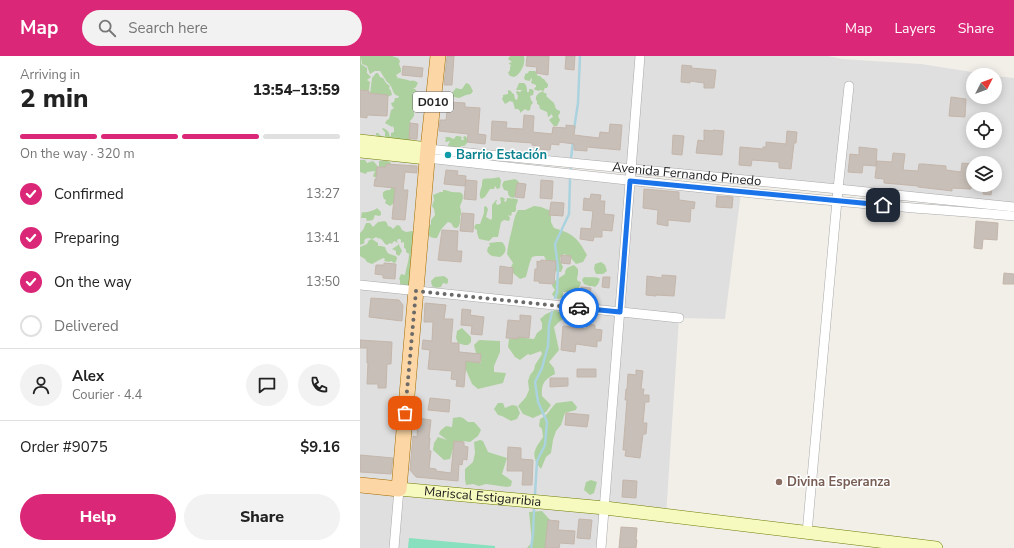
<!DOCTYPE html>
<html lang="en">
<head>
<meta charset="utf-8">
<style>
	:root { --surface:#fff; --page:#f2f2f2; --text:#222; --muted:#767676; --line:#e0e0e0; --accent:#db2777 }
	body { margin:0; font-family:"Nunito Sans",sans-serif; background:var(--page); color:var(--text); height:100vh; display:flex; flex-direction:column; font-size:15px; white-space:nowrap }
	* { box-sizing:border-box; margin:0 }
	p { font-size:13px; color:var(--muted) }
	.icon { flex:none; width:22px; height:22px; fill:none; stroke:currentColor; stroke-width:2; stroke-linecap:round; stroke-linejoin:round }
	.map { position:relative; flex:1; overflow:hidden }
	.panel { display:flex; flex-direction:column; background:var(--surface); width:360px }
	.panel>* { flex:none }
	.needle { width:26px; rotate:48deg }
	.controls { position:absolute; left:606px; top:12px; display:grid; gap:8px }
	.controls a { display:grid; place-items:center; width:36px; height:36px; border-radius:50%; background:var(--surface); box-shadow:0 2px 10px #0003; font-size:20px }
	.pin { position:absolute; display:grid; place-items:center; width:34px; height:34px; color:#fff; margin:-17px; border-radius:8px; box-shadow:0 2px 6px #0006 }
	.courier { position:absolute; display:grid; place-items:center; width:40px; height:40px; margin:-20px; border:3px solid #1a73e8; border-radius:50%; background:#fff; color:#222; box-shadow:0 1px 5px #0007 }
	.headline em { font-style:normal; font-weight:800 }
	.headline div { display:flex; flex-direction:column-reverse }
	.headline { display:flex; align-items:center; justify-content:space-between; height:68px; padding:0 20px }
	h1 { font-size:26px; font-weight:800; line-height:30px }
	.bar { display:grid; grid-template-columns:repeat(4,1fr); gap:6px 4px; align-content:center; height:48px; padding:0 20px }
	.bar i { height:5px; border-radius:3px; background:var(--line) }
	.bar .selected { background:var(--accent) }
	.bar p { grid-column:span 4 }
	.line { display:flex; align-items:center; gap:10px; padding:0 20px; border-top:1px solid var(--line) }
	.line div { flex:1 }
	.round { display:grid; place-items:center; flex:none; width:42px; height:42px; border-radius:21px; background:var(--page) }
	ol { padding:0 20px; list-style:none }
	li { display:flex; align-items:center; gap:12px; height:44px }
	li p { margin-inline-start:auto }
	li .icon { padding:4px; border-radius:50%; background:var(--accent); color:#fff; stroke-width:4 }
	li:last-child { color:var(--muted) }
	li i { width:22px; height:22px; border:2px solid var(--line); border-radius:50% }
	.action { display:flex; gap:8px; margin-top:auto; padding:8px 20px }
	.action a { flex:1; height:46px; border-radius:24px; background:var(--accent); color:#fff; font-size:16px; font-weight:800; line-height:46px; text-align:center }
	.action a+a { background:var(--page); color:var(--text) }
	header { display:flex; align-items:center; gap:24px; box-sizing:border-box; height:56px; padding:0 20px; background:var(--accent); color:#fff }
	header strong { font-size:19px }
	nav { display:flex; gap:22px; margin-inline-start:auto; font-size:14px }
	.search { width:280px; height:36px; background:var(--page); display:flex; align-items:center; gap:10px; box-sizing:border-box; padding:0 14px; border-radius:22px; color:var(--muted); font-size:15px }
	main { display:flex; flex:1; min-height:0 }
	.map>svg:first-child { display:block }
</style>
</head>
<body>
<header>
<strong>Map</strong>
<div class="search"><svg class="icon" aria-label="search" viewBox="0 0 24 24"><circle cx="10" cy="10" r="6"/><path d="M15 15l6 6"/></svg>Search here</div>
<nav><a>Map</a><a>Layers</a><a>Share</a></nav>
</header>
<main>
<section class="panel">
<div class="headline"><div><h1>2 min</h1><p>Arriving in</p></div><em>13:54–13:59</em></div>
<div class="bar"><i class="selected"></i><i class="selected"></i><i class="selected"></i><i></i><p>On the way · 320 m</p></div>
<ol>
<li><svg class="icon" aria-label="check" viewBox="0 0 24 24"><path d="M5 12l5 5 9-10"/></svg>Confirmed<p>13:27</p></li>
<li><svg class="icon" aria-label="check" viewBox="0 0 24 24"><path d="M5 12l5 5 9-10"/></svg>Preparing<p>13:41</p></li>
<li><svg class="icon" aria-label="check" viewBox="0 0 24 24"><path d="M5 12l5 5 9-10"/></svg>On the way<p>13:50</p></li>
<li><i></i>Delivered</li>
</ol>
<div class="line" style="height:72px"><a class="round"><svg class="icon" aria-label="person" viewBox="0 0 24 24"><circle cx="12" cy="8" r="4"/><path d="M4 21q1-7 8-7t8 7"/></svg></a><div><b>Alex</b><p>Courier · 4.4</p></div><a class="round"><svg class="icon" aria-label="chat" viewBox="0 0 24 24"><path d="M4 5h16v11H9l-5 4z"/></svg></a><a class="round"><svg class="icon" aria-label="phone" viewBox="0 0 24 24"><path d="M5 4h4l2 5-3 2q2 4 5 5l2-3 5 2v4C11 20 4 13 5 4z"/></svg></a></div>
<div class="line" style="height:52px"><div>Order #9075</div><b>$9.16</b></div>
<div class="action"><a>Help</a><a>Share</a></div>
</section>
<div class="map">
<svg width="654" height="492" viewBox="0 0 654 492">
	<rect width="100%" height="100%" fill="#f2efe9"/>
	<path fill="#e0dfdf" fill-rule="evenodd" d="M0,0H468L482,3L561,8L631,19H613V41H635V20L654,22V151L0,85ZM613,63H635V85H613ZM613,107H635V129H613Z
		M0,95L381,136L365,263L319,262L306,460L245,452L241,492H0Z"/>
	<path fill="#add19e" d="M0,0H2V1V0H32L38,2L40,5L39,8L41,13V16L36,19L38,22L37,23L39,22L43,23H44L51,25C53,24 56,25 58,27L56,31L53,33H55L58,37L61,38L62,40L59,48L54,53C55,58 54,62 50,65L54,79L49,85L21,83L16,79V77H18L21,80L25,81V76L22,73L23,72C28,74 29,76 30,81L31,80V77L34,76V73L33,70L32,71L25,67L27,64L29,63L31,54L34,52L32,50L31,47L34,46L35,42H38L39,40C31,39 34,30 27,26L20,15H15L10,18L7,10L2,8L1,1V8L7,12V17L11,21L7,24L10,26L9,34L7,36L0,35Z
		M150,0H164C166,7 161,18 154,21L150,20L148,17L150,14V11L151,9L149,8V7L152,6L148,3Z
		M169,15H175L178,20H180L183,23H184L186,26L188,28V30L187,32H185L183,36L187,38L186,40L194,47L196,53L200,55V57L198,60L200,64L197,70H194L189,64L190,63L193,61L192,59L191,58L190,60L188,61L187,56L180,53L179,49L177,48V45L176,44C175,39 179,37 183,35L180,34L179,35L175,34L174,32L176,31V29L171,27L172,23L171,22L170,25L165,24L164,22L165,19V18L168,17Z
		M16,17H18L20,21L23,22L26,27L30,30L29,32L31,35L32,39L27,41L21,38H10L12,22Z
		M106,27C111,28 111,32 113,35L111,38L106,39L99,42L94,41L92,37L96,32L100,33H102Z
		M159,27H164C167,30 167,32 167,36H169V33H172L174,35L173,39L170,40L171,44L172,45L173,47L171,49L170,54L168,55L165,53L160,57V55L158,53H155L153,46L150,45L145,48L142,43L143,41V39L148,38V34L151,35L152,37L154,38L155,43L157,44L158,40L156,36L157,35L160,36L162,34H156Z
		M96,80H98L102,81L101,83L102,84H104L103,81L105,80C109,82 108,88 104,90H102L100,91H87L90,85L86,86L85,85L86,83L85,81H89L94,83Z
		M0,104H5L7,107L13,105L16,108L18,111L19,110V105H28L31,107L30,109L20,121H14L13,120L15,115L7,116L6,118L0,116Z
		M139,121L141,124L140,132L137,133L135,130L134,133H130L125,141L121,143C118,138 121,134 122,129C122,127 122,125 123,123C127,122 134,123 139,121Z
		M155,123L158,125L160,128L155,140L154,142L150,141L148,138V135L144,134L142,129L144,125C148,124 151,124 155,123Z
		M32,131L36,132L34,147L30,150L25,147L26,144L24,143C21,136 24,134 30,134Z
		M83,134C87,134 90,136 93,136C97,137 103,134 103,141C103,145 100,148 100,151C101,155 102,156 100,161C101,163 100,170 97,172C93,172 93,170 91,167L88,166C86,168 82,172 81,174C79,177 78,180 77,182C67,182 68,178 69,170L71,168V164L75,159L74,153L72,150L74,144L73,139L80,136H83Z
		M142,141L145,143L144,145L146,146L147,142L157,143L158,144L156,150V154L155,156H152L151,160L148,159L150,162L149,165L144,164L141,166L138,181H133L129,185L119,183L117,177V174L115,173L114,171L116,168H120L124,157V151L126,150L128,153L126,161L131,164L132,162V149L136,144H137L136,147L137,149L140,148L141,146L140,142Z
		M174,150L181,151L191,155V166L194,172C212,177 218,182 227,199L223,206L216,208L209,200L204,198L200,202L201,207L203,211L201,216C189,215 189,209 184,200H176L172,201C169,207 168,214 166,221L160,223L153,217L151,211L153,207L147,198C148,189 150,181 152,173C154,165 154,161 158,154H165Z
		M17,152L21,156V159L19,160L15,159L13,164L7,165L6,162H1L2,156C5,157 14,155 17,152Z
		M25,165L27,167L28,170L31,171L33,173L37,169L40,170L42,174L46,176L52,175H54L49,230L40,229V224L39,223L41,218L45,219C46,212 49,205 49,198L46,196V193L44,192V186L41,187V184L40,183H38L37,185L42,195L39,200L36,198V195L32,193L38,189V187L34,185L32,188L30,187L27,189L25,188L23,185L20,182L19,183L16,181L13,183L8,182L5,183L4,186L5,187L0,189V177C4,174 4,171 6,167H10L13,171L18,166Z
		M12,183L18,187V190H21L25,191C27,198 29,198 36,200L37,202L36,206L34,207L31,205L29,206L24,205L25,203L23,202L12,208L7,206L5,203L0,200V191L7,188L9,184Z
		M137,186H142C147,191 147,197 140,201L132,200L129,198L127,195L128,191L130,190L129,187Z
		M241,206L245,209L247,215L243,218H236L234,213L235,208Z
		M214,209L218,213V218L217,223L218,225L221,226C220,232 217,235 212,237L208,236H203V241L198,243L194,241L192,238L195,234L192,230L193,226L205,218C205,212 208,211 214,209Z
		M84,220L88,223V226L87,228L83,227L81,231C77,232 75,232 72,230L71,225L75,221Z
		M224,221C229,222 236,220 240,223L238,228L235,231L232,230H229L224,228L222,224Z
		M195,254L203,258V263L199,266L194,271L199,294L189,306L194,312L195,318C184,323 181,329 182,340L191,349L186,356L173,362L163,358L158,350L166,341L169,334L168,325L170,319L174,314L175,309L182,298L181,295L170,299L168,298L160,304L155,301L148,291L149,283L157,281L174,283L177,277L182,273V267L180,263L186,258Z
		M102,272L111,281V286L108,289H104L98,287L96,282L97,275Z
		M119,284L140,285V296L134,310V316L146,317L143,327L118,333L112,328L103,307L108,303L121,307V302L116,297L114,289Z
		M212,345L217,351L216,354L205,357L201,369L196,375L193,384L191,397L186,401L181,413C170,399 174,394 183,381L182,373L179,370L180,363C189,358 189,354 196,347Z
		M138,347H143L145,352L152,349L157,350L160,357L157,363L151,365L142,360L138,359L134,353Z
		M100,361L103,362L108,366H114L117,369L121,374L118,380L110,386L103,385L93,393L90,403L84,404L73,394L74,387L78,381L87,384L79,378L80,375L86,370L92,371L93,362Z
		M120,384L123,385L128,396L147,402L142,418L152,425L151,430L147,431L126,428L119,430L113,428L106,429L105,423V413L113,406L115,397L114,386Z
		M231,424L237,426L234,437L230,439L224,434L226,426Z
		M182,455L190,464L186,490V492H167L172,486L169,456Z"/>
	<path fill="#88e0be" d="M49,482L135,490V492H48Z"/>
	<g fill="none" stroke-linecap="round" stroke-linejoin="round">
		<path stroke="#aad3df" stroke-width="2.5" d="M214,73L218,47L220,0
			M211,102L213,86
			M211,112V113
			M195,242L197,237L198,212L195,188L209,158L210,123
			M175,438L177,405L185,389L187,366L178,346L175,326L182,312L188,290L189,269L192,256
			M171,492L173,478L174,454"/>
	</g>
	<path fill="#c7bfb8" stroke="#c4b6ab" d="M87,0H94L92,29H84Z
		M167,0H189L188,19L176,17L177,11L166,10Z
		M206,0H215L214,14L205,13Z
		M322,9L332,10L331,12L356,14L354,32H344V27L330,25V27L321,26Z
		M43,10L63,12L62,21L42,19Z
		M0,34L9,35V37L28,39L27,60L7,59V62L0,61Z
		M591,41L606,43L605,61L589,60Z
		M88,46L105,47V51L120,52L118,78L126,79L125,88L107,86L108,78L79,75L80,64H86Z
		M164,59L174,60L173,76L192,78L193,71L206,72V69L215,70L214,79L239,82L240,76L249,77L250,68L262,69L260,94L227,91V95L214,94V88L199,86V89L191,88L190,94L177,93V90L172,89V87L131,84L132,65L147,66L146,72L163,73Z
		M50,67L58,68L57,83H49Z
		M344,74L353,75V74L364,75L362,99L336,97L338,84L344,85Z
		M427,75L437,76L436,87H434L431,113L419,112V106L392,104L391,110L379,109L380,91L403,93V91H406V86L426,88Z
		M313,79L324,80L322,99L312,98Z
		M499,91L517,93L516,110L503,109L502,117L488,116L490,98L499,99Z
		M533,97L545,98L543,114L558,115L559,108H564L586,110V114L601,116L602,107L613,108L611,133L592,132V135L584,134L558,131V130L524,127V123L515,122L517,105L532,106Z
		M26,108L57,110V117L45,116L43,134H48L45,164L32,163L35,132L14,130L15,123H16L17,111H26Z
		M86,114L98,115L97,119L106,120L105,130L84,128Z
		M106,124L117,125L116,144L104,143Z
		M181,124L193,125L192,143L180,142Z
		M157,127L166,128L164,142L155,141Z
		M624,131L632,132L631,139L623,138Z
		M284,133L319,136V144L335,146L334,153L331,152L330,166L308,164V170L297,168L298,154L283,152Z
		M231,138L241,139L240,145H245L244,158L254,159L252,175L242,174V181H234L233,185L220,183L221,172L231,173L233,155L223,154L224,142L230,143Z
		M357,140L373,141L372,152L356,151Z
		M191,146L204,147L203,160L189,159Z
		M102,157L114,158L113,176L100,175Z
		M616,165L638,167L637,184L623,183L622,193L614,192Z
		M82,174L98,175L97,195H102L101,206L78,204Z
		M201,199L211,200L210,208L201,207Z
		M181,204L196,205L194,228L179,227V225H174L175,213H177V205L180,206Z
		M24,207L36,208L35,223L23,222V219L15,218L16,209H24Z
		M140,210L153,212L152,228L139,227Z
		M644,217L654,218V228H643Z
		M302,219L316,220L314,240L296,239V240L286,239L287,220L302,222Z
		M243,221H250L249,232L242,231Z
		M221,231L231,232L230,239L220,238Z
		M11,242L39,244L43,249L42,265L9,261Z
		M65,247L86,249L84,263H93L91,287H99V296L121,298L120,307L106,305L104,331L96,330L97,324L91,323L92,315L68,313L70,294L62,293L63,284L72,285L73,266H64Z
		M102,253L111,254L110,259L124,261L122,279L111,278L112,270L101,269Z
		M160,259L171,260L169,282L158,281V283L146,282L148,264L160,265Z
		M227,268L235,269V273L242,274L241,285H237V291L216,288L215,296L201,294L203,270L226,273Z
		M0,284L32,286L31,308H27L26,332H18V328H7L8,307H7V292H0Z
		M217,313H236V321H217Z
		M276,314L283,315L281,333H284L283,339H289V346H285L283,367H287L286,378H283L280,402L265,400L266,394H263L267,344H265L266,333H267L268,318L276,319Z
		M190,322H208V330L190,331Z
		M70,342L90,344L89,356L68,354Z
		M206,357L229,359L227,371L205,369Z
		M58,362L71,364L69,382H70L69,394L71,395L69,412L76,413V415L91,417L94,385L104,386V390L108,391L107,404L103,403L102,409L99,408L98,425L56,421L50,414L53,380L57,381Z
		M148,391L161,392V403L173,404L172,429H162L163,415H147Z
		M0,399L33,402L31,418L0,416Z
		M263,424L277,425L276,442L262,441Z
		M219,463L232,464L230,483L217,482Z
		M188,464L199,465L198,474L215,475L214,488L200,487L199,492H185Z
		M261,471L277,472L276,483L277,484L276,492H259Z"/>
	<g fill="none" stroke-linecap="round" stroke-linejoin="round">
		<g stroke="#a9a9a9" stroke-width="10">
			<g id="street">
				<path id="s1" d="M68,93L478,133L654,151"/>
				<path d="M67,102C203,117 340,133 476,145C535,151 595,155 654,160"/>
				<path d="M0,229L319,262"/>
				<path d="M447,477L478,133L489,30"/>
				<path d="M34,492L39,433"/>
				<path d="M241,492L280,0"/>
			</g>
		</g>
		<g stroke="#707d05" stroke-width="14">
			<g id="secondary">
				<path d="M0,85L68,93"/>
				<path d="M0,95L67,102"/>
				<path id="s2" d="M39,433L245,452L576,492"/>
			</g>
		</g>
		<g stroke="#a06b00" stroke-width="16">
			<path id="primary" d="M0,429L39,433L68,93L78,0"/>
		</g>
		<use href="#street" stroke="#fff" stroke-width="9"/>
		<use href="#secondary" stroke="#f7fabf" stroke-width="13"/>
		<use href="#primary" stroke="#fcd6a4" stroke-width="15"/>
	</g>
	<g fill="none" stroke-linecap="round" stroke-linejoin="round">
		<path stroke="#6b6a68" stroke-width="4" stroke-dasharray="0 7.2" d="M45,357L56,235L219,252"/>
		<path stroke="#1a73e8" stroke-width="5" d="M219,252L260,256L270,125L523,149"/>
	</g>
	<circle fill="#0f9aa8" stroke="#fff" stroke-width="1.5" cx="88" cy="99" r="4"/>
	<circle fill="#8d6e63" stroke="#fff" stroke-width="1.5" cx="419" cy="426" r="4"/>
	<g text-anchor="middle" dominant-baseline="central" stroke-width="3" stroke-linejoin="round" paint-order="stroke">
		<rect fill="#fff" stroke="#646464" stroke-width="1" x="53" y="36" width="40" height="20" rx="3"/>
		<g font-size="12" font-weight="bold" fill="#222">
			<text x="73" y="46">D010</text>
		</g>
		<g font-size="13" font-weight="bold" fill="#0d838f" stroke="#fff" text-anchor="start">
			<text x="96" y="99">Barrio Estación</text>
		</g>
		<g font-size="13" fill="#222" stroke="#fff">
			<text stroke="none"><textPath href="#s1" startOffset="260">Avenida Fernando Pinedo</textPath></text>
			<text stroke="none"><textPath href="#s2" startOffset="84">Mariscal Estigarribia</textPath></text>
		</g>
		<g font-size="13" font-weight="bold" fill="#785e54" stroke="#fff" text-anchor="start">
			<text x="427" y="426">Divina Esperanza</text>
		</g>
	</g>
</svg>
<div class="controls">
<a><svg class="needle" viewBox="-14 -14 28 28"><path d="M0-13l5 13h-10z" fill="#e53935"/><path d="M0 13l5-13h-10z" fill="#767676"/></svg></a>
<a><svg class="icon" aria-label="locate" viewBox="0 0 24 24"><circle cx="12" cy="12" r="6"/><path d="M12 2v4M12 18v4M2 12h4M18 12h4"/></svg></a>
<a><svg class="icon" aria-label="layers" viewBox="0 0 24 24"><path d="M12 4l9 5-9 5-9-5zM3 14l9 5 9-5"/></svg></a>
</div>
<div class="pin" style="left:45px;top:357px;background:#ea580c"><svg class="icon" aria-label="bag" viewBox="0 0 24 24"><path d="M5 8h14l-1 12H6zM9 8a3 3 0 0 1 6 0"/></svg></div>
<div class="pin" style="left:523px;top:149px;background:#1f2937"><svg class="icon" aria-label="home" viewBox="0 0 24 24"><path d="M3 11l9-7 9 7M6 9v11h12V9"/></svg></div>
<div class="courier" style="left:219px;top:252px"><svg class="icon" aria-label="car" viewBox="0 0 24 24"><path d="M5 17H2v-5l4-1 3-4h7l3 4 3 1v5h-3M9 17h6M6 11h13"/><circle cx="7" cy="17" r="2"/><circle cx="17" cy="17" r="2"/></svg></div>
</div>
</main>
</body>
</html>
